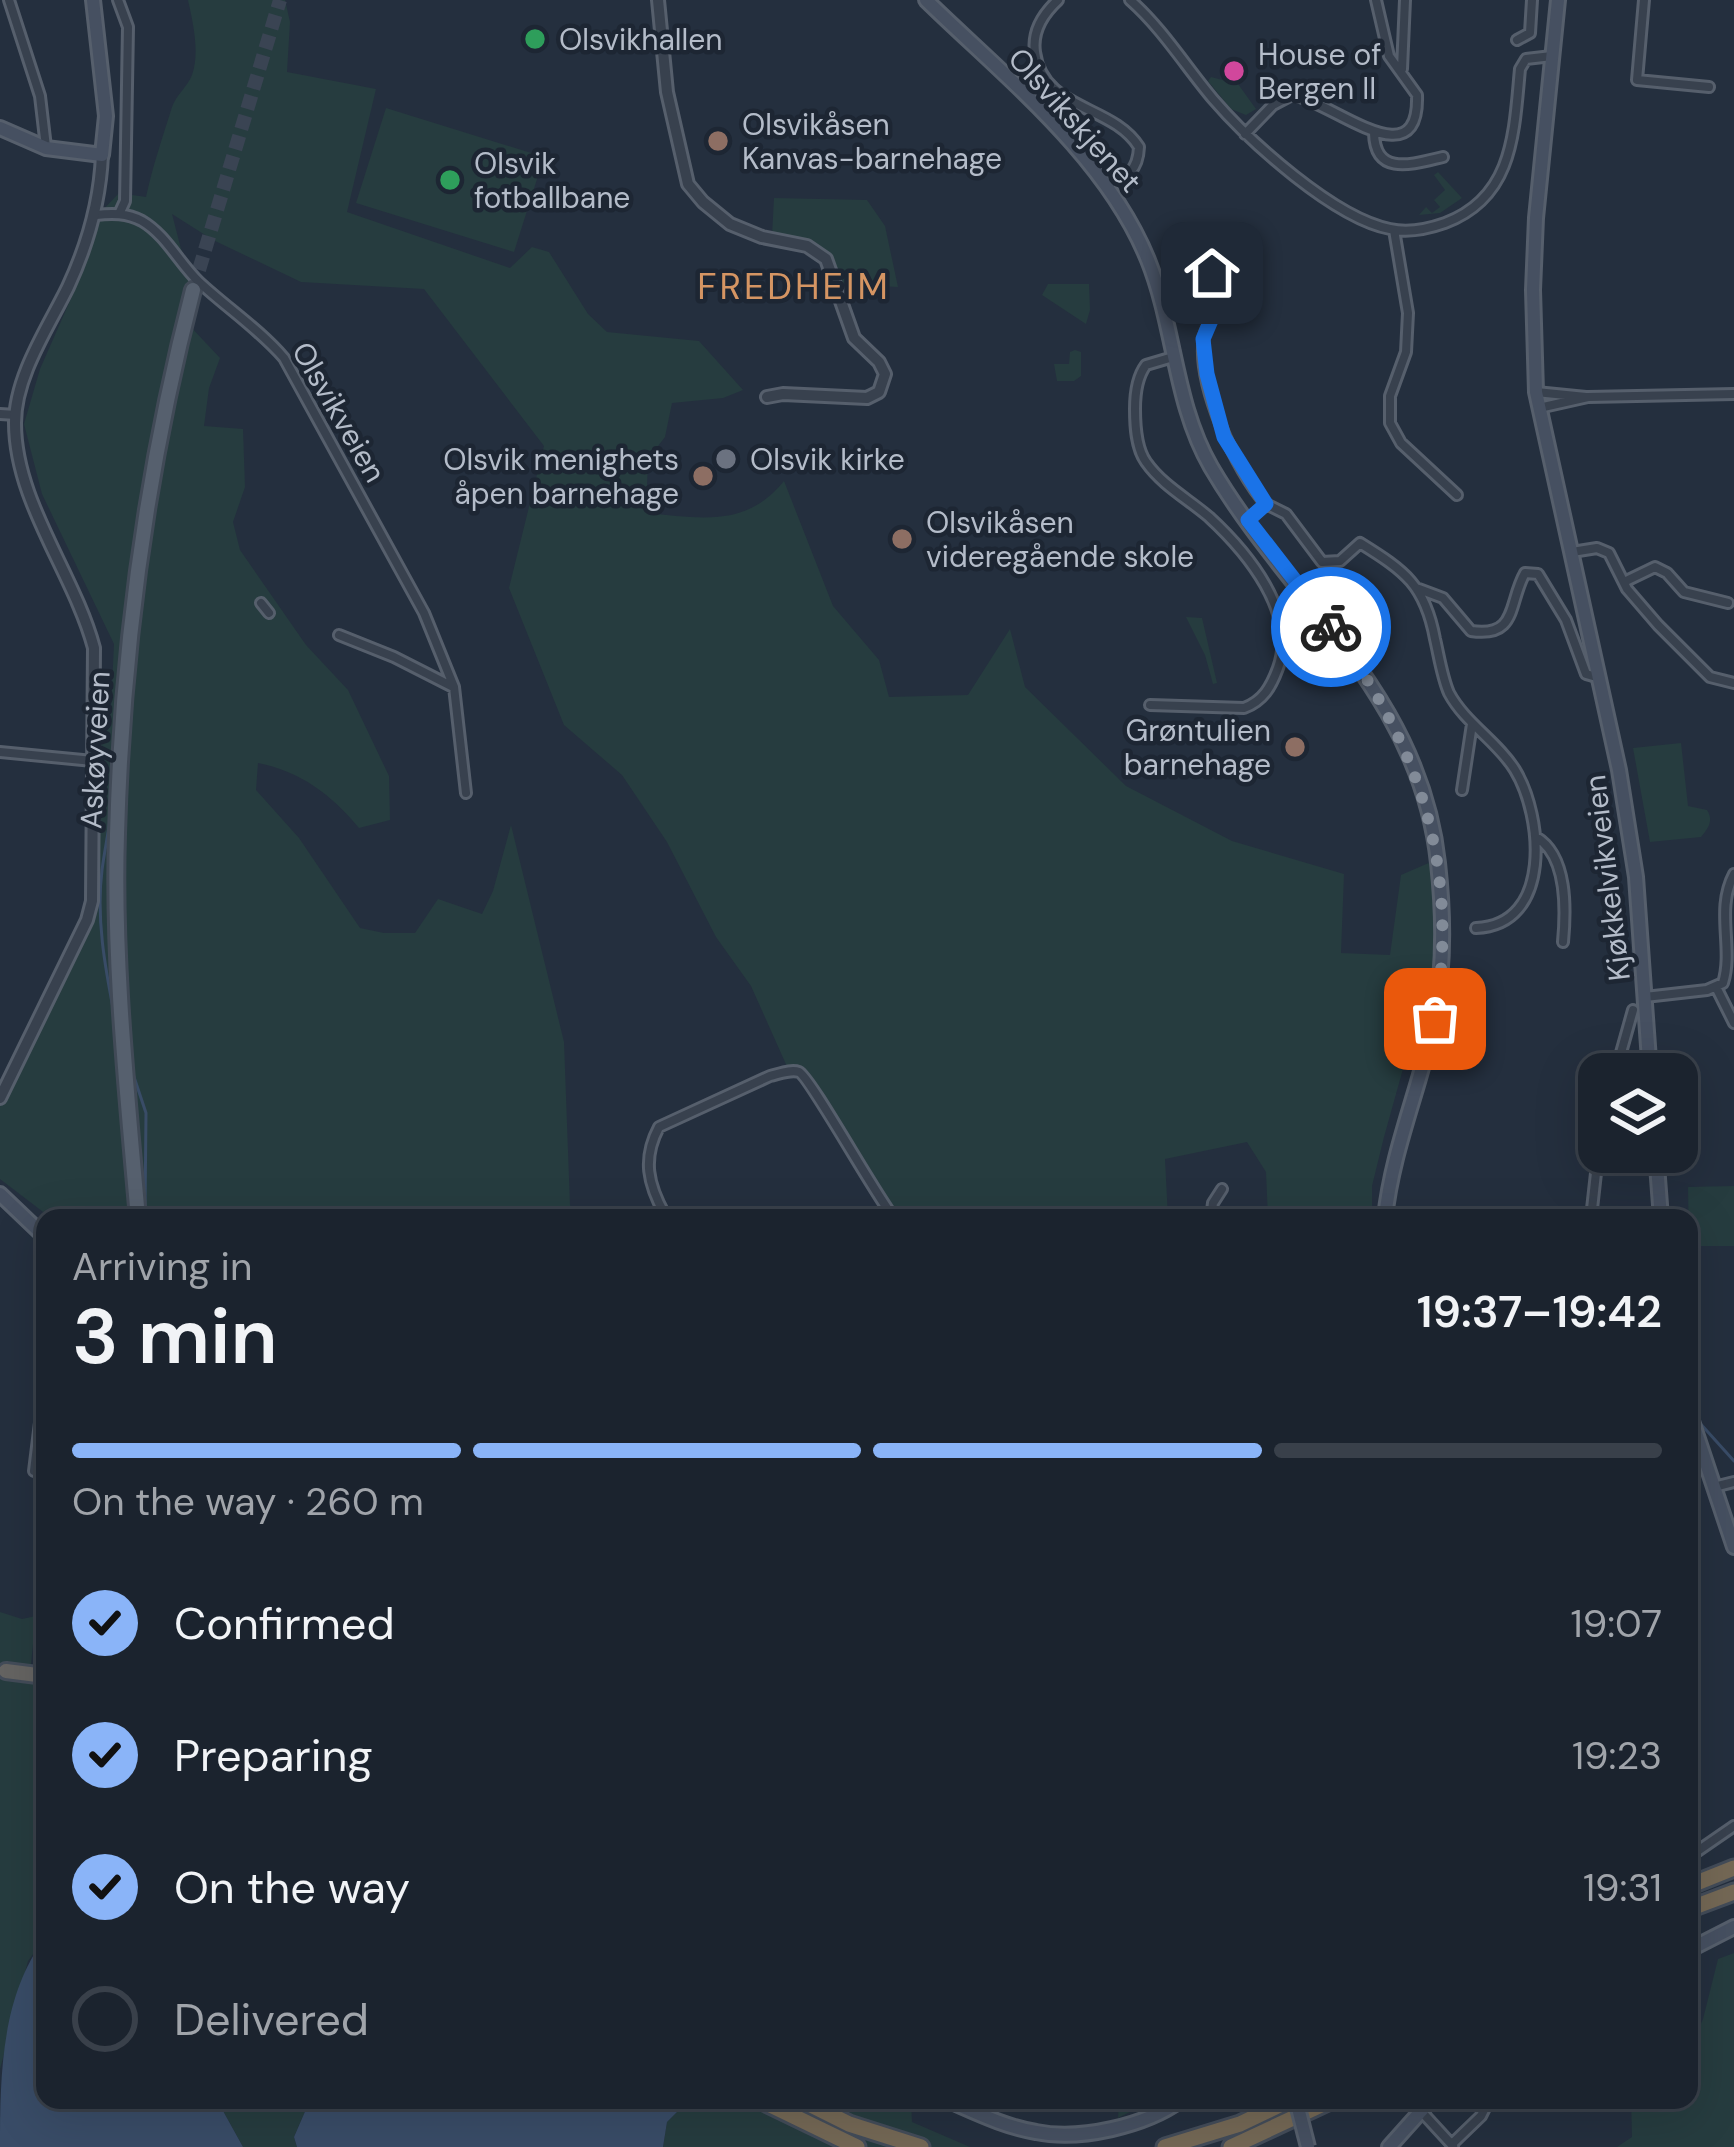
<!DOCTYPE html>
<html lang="en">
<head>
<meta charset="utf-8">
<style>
	:root { --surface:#1b232e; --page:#242b36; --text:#f1f3f6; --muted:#a0a4aa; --line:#39404a; --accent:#8ab4f8 }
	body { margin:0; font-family:"DM Sans",sans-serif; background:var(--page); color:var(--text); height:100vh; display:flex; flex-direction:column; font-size:45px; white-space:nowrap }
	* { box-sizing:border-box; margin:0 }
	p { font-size:39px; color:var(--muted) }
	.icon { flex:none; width:66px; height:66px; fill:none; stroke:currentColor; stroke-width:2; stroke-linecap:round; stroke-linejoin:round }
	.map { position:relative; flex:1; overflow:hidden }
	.drawer { position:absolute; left:36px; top:1209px; width:1662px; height:900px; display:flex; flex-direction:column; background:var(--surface); border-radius:24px; box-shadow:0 12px 48px #0002,0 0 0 3px var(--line) }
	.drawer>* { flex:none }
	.tools { position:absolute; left:1578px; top:1053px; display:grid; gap:24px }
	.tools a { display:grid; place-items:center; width:120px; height:120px; border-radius:24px; background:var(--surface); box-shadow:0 12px 48px #0002,0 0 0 3px var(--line); font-size:60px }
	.pin { position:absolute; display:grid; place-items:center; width:102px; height:102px; color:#fff; margin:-51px; border-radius:24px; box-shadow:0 6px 18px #0006 }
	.courier { position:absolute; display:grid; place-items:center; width:120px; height:120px; margin:-60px; border:9px solid #1a73e8; border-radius:50%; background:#fff; color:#222; box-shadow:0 3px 15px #0007 }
	.headline em { font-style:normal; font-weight:600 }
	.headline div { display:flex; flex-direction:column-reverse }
	.headline { display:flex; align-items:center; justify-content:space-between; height:204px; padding:0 36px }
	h1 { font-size:78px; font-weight:600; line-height:90px }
	.bar { display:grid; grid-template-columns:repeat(4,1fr); gap:18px 12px; align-content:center; height:144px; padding:0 36px }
	.bar i { height:15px; border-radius:9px; background:var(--line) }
	.bar .active { background:var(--accent) }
	.bar p { grid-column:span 4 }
	ol { padding:0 36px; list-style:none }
	li { display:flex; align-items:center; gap:36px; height:132px }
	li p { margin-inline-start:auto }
	li .icon { padding:12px; border-radius:50%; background:var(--accent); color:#111; stroke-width:4 }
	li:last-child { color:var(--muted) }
	li i { width:66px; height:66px; border:6px solid var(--line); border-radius:50% }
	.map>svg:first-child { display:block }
</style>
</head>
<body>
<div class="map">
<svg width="1734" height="2147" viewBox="0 0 1734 2147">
	<rect width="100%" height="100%" fill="#242f3e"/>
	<path fill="#263c3f" d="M188,0H285L290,22L287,72L376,89L347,212L510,268L532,247L549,252L588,314L607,332L699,341L743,390L723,398L672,403L665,437L648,459L646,513C701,518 746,528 784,481L833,606L879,660L889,697L968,695L1010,629L1025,687L1126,786L1232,841L1344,874L1341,953L1390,955L1401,875L1431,862L1438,944L1435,976L1413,1033L1384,1137L1372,1186V1218H1268L1266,1172L1247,1142L1165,1159L1168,1218H894L800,1072L789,1071L751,986L716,937L667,842L622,775L564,725L509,588L544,446L424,289L301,282L213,240L172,214L181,249L195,279L188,324L220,358L209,388L204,426L243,429L245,487L233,522L240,550L306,645L348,690L389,776L390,820L359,828C332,795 300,771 258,763L256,790L299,838L360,928L384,933H415L438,899L482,914L493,891L511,825L564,1042L570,1205L576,1218H51L0,1179V1104L68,958L93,915L84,756L111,707L114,644L42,494L24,424L40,369L73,294L100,213L119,193L146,197C153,165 163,136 172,107C176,95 188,86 192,75C200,52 193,23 188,0Z
		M1211,77L1238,84L1256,109L1246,115L1231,109L1208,81Z
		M386,108L544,157L514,252L356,203Z
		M1438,172L1462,198L1440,213L1419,215L1426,207L1432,213L1440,207L1434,200L1445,190L1434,175Z
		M774,198L867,200L885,226L898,287L842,284C828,249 807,244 772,236Z
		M1048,284H1089L1090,310L1086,324L1042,295Z
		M1075,350L1081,352V376L1074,381H1057L1054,364H1069L1070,352Z
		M1186,617L1202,618L1217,683L1213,684L1205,655Z
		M1681,743L1688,806L1707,810C1714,821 1708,828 1701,837L1650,842L1633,748Z
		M1734,1186V1246H1689L1688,1187Z
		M0,1612L22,1619L36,1616L30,1673L44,1714L45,1710V1938L28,1961L0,2069Z
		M1734,1953V2147H1617L1632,2137L1631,2100H1689V2050L1703,2019L1718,1959Z
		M217,2100H310L294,2137L297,2147H243Z
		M689,2100H911L912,2122L970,2147H663L667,2122Z
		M1008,2100H1153L1118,2118L1119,2101L1020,2105Z"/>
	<path fill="#394c67" d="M45,1938V2100H217L243,2147H0C0,2077 1,1996 45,1938Z
		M310,2100H681L685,2104L667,2122L663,2147H297L294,2137Z"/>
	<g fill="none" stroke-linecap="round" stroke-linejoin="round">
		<path stroke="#394c67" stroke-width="3" d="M117,710L120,678
			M112,803C110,826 105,847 102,870C96,918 105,967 114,1013
			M133,1074L146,1113L145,1212
			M1698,1421L1734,1461"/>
		<path stroke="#3a4453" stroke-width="14" stroke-dasharray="14 7" stroke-linecap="butt" d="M193,290L280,0"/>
		<g stroke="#565f6c" stroke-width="14">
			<path id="minor" d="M9,0L40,96L46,147
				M118,0L128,27L125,201L120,212
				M1058,0C1044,13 1032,31 1035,52C1043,111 1112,104 1139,147C1138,170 1128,177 1107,184
				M1130,0C1162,28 1186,67 1213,99C1250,142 1334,218 1390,229C1408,233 1428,229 1445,223C1514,197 1514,132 1520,69L1526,59L1552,56
				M1644,0L1637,80L1709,87
				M1517,40L1530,33L1532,0
				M1402,69L1405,0
				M1374,133C1375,177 1413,164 1443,157
				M1245,134L1273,105L1292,95C1330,100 1420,182 1417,95L1389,56L1376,0
				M96,215C112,213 127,213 142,221C166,235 179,263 199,282C227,308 259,329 284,358L424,613L454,687L466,793
				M1394,230L1408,313L1406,352L1390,396V423L1401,443L1457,495
				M1212,273C1214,284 1218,300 1215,311C1213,321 1205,327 1204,337C1196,383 1236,471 1266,504
				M1536,392L1586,397
				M1539,408L1588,397L1734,394
				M0,414L16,415
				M1248,520L1266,504L1286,514L1322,562L1340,561L1360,543C1405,571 1425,585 1435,639C1439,656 1442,677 1449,693C1465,723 1498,742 1515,770C1543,816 1553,925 1476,928
				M1572,552L1597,548L1609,553L1627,589L1658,625L1710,677L1734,683
				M1624,582L1655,567L1667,573L1684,592L1728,603
				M1419,589L1443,598L1471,631C1518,638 1508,603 1525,573L1538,574L1566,620L1586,674L1600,678
				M261,603L269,613
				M339,635L394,657L453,687
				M1150,705L1244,708C1263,701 1271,687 1278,668C1298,613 1247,552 1209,517C1188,499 1162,485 1146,462C1136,448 1135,426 1135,409C1135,393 1137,377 1146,365L1173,357
				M0,752L93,761
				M1462,790L1472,724
				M1536,837C1568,856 1566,910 1563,942
				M1716,987L1734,1023
				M1645,997L1707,990L1723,983C1734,948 1715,910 1734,874
				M1615,1074L1633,1010
				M665,1215C648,1184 642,1159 659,1127L770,1076C779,1074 791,1069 799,1072C810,1077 876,1196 894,1218
				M1211,1218L1213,1203L1222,1189
				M1591,1218L1599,1146
				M34,1471L45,1382
				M1714,1487L1734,1482
				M1689,1857L1734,1826
				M1420,2110L1453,2146
				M1453,2143L1481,2116L1489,2100"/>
		</g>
		<g stroke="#565f6c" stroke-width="16">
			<path id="tertiary" d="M658,0L667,92L688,184L703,202L730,224L762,237L807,246L826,259L854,338L879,362L885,374L879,392L867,398L783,394L767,397
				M0,1098L87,920L92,901L94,648C74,573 15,502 15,423C15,376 48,328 68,287C88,244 100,202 102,155"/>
		</g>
		<g stroke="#565f6c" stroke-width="18">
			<path id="secondary" d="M926,0C1005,77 1106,156 1148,260C1175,327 1174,403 1211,467C1290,602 1420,693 1438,863C1444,917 1445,971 1433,1025C1419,1090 1392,1151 1385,1218
				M1558,0L1536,218L1533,290L1536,392L1619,770L1636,877L1650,1074
				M0,128L46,148L102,155L106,116L93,0
				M1656,1152L1661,1218
				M0,1194L45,1237
				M1689,1412L1734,1547
				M1689,1950L1734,1927
				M947,2100C975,2112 1005,2127 1036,2132C1080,2141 1145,2126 1181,2100
				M1389,2147L1431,2100"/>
		</g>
		<g stroke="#414a57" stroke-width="20">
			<path id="primary" d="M138,1218C127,1091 113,962 117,834C122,651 147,467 193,290"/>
		</g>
		<g stroke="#434c59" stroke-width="20">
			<path id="trunk" d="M6,1671L45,1676"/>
		</g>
		<g stroke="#434c59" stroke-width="21">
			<path id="motorway" d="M1689,1886L1734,1868
				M1689,1909L1734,1892
				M760,2100L857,2147
				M801,2100L849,2124L921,2147
				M1165,2147L1240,2124L1290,2100
				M1231,2147L1332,2100"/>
		</g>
		<use href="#minor" stroke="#38414e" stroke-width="8"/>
		<use href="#tertiary" stroke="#38414e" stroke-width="10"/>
		<use href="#secondary" stroke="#465061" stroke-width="12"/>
		<use href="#primary" stroke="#56606e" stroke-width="14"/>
		<use href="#trunk" stroke="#656462" stroke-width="14"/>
		<use href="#motorway" stroke="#746855" stroke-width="15"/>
		<g stroke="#565f6c" stroke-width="18" stroke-linecap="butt">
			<path id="secondary-bridge" d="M1296,2100L1308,2147"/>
		</g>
		<use href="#secondary-bridge" stroke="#465061" stroke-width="12"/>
	</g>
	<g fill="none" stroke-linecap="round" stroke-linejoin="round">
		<path stroke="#828b98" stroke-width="12" stroke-dasharray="0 21.6" d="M1331,627C1421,747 1460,869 1435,1019"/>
		<path stroke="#1a73e8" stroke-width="15" d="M1212,273L1215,311L1203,339L1207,374L1224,437L1266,504L1248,520L1331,627"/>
	</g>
	<g fill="#2e9e5b" stroke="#1d2633" stroke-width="4.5">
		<circle cx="535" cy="39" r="12"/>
		<circle cx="450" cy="180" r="12"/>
	</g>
	<circle fill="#d1479c" stroke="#1d2633" stroke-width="4.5" cx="1234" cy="71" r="12"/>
	<g fill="#8d6e63" stroke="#1d2633" stroke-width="4.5">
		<circle cx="718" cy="141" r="12"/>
		<circle cx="703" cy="476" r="12"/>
		<circle cx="902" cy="539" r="12"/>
		<circle cx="1295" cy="747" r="12"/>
	</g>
	<circle fill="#6b7280" stroke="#1d2633" stroke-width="4.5" cx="726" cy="459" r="12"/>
	<g text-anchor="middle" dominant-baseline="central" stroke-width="9" stroke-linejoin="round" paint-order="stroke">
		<g font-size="30" fill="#b4bcc9" stroke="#1d2633" text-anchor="start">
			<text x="559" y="39">Olsvikhallen</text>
			<text x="1258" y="54">House of<tspan x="1258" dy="34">Bergen II</tspan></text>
			<text x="742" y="124">Olsvikåsen<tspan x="742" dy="34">Kanvas-barnehage</tspan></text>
			<text x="474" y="163">Olsvik<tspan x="474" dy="34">fotballbane</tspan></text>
			<text x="679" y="459" text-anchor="end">Olsvik menighets<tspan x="679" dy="34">åpen barnehage</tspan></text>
			<text x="750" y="459">Olsvik kirke</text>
			<text x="926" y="522">Olsvikåsen<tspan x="926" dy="34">videregående skole</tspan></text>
			<text x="1271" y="730" text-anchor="end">Grøntulien<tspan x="1271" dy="34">barnehage</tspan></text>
		</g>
		<g font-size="30" fill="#b4bcc9" stroke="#1d2633">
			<text transform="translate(1075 120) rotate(48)">Olsvikskjenet</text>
			<text transform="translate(339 412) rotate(60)">Olsvikveien</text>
			<text transform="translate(95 750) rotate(-87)">Askøyveien</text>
			<text transform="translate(1607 878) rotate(-97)">Kjøkkelvikveien</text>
		</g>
		<g font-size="36" letter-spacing="3" fill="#d59563" stroke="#1d2633">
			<text x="794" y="286">FREDHEIM</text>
		</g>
	</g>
</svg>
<div class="tools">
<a><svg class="icon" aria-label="layers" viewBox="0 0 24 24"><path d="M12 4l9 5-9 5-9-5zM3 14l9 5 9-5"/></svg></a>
</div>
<div class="pin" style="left:1435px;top:1019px;background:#ea580c"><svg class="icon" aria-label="bag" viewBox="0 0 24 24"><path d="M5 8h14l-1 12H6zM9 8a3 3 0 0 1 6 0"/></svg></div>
<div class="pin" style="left:1212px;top:273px;background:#1f2937"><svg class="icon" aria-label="home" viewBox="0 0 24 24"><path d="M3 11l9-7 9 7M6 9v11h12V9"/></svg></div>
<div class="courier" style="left:1331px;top:627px"><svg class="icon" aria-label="bike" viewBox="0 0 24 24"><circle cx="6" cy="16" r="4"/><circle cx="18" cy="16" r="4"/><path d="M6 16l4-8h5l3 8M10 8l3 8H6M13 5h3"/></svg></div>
<section class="drawer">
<div class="headline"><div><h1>3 min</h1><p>Arriving in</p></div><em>19:37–19:42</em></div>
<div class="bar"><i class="active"></i><i class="active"></i><i class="active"></i><i></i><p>On the way · 260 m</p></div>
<ol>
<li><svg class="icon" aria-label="check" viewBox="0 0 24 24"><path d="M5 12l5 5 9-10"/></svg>Confirmed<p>19:07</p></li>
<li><svg class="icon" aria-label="check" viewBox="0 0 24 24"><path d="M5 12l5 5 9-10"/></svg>Preparing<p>19:23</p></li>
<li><svg class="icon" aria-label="check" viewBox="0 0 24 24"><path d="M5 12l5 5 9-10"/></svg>On the way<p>19:31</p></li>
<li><i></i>Delivered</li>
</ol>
</section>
</div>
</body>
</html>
